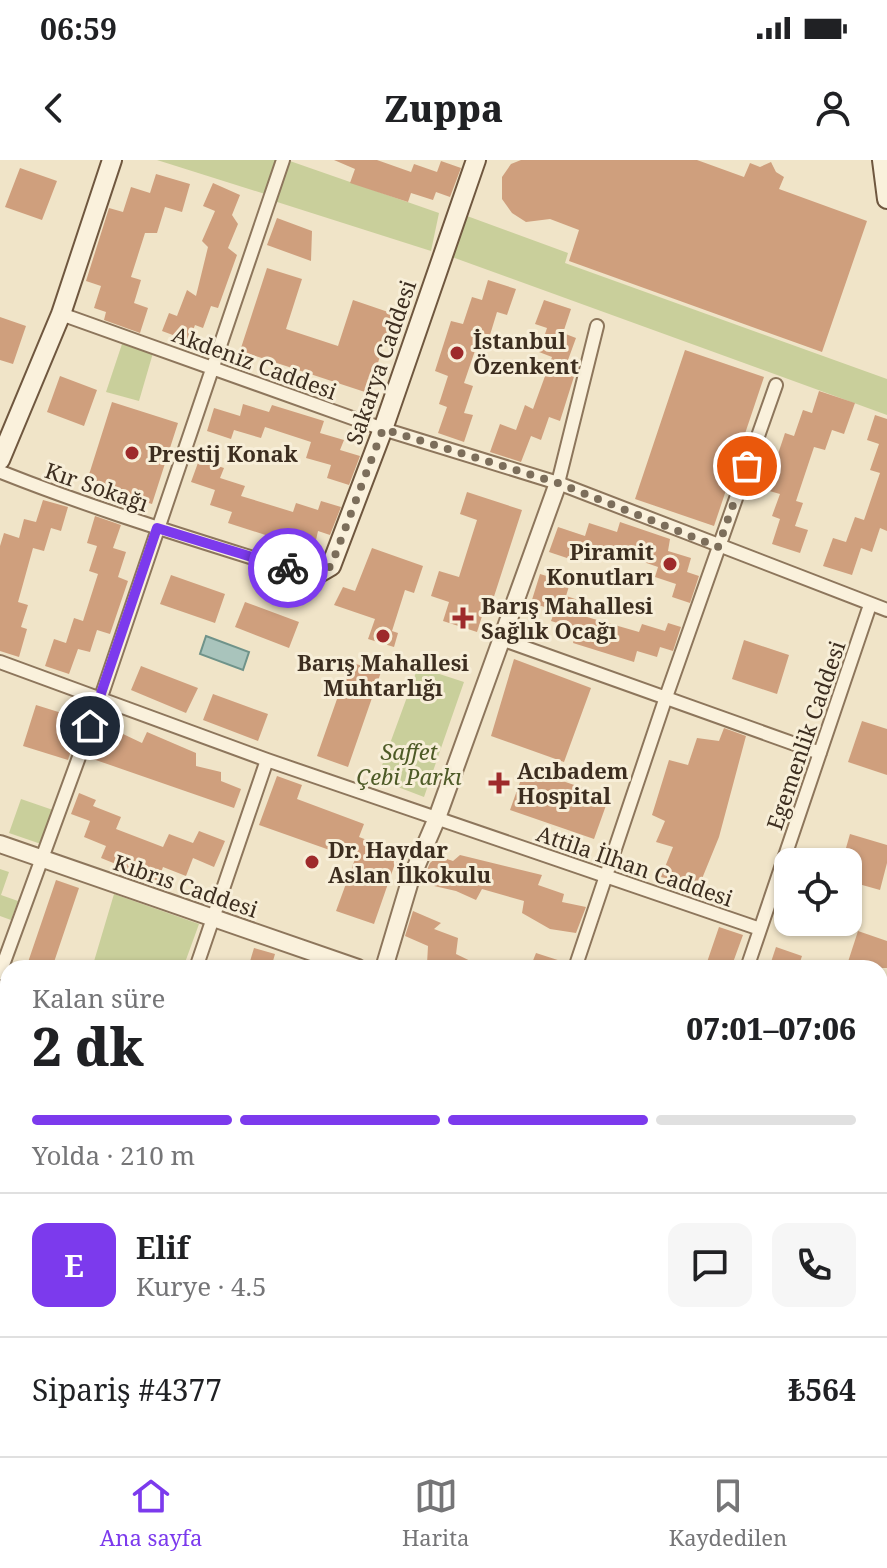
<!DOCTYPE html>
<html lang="tr">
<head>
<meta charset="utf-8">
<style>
	:root { --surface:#fff; --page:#f6f6f6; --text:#202124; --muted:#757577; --line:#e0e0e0; --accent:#7c3aed }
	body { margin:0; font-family:"Noto Serif",serif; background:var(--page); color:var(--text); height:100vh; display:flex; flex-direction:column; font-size:30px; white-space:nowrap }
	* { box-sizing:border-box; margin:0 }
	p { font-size:26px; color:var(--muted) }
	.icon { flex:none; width:44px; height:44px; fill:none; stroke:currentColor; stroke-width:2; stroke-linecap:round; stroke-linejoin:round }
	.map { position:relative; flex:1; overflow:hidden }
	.side { position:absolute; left:0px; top:800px; width:888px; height:496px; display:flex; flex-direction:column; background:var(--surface); border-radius:24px 24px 0 0; box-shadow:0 2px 6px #0004 }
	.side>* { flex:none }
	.buttons { position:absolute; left:774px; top:688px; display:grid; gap:16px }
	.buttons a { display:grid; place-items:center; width:88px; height:88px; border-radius:16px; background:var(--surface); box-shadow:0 2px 6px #0004; font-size:40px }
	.pin { position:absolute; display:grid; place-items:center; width:68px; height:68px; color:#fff; margin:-34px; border:4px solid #fff; border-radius:50%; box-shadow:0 2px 8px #0007 }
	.courier { position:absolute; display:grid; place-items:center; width:80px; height:80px; margin:-40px; border:6px solid #7c3aed; border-radius:50%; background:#fff; color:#222; box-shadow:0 2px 10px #0007 }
	.headline em { font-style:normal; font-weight:800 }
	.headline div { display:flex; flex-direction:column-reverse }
	.headline { display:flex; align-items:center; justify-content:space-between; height:136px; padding:0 32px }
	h1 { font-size:52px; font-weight:800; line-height:60px }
	.bar { display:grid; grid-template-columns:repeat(4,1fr); gap:12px 8px; align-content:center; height:96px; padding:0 32px }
	.bar i { height:10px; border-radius:6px; background:var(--line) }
	.bar .active { background:var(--accent) }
	.bar p { grid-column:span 4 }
	.line { display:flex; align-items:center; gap:20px; padding:0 32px; border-top:2px solid var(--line) }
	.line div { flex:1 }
	.round { display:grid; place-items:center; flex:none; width:84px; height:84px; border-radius:16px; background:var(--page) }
	.status { display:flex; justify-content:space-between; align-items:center; height:56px; padding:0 40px; background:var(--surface); direction:ltr }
	.status svg { height:22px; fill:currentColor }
	header { display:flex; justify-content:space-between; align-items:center; height:104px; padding:0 32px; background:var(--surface); font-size:36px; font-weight:800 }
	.dock { display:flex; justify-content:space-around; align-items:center; height:112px; border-top:2px solid var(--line); background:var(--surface); font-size:22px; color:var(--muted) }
	.dock a { display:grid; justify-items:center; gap:4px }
	.dock .active { color:var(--accent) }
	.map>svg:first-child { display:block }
</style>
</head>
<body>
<div class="status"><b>06:59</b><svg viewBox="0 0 49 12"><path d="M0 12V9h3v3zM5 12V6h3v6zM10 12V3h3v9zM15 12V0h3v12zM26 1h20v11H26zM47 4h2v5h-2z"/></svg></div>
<header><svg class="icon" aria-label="back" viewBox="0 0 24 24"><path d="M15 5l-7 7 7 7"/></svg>Zuppa<svg class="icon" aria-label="person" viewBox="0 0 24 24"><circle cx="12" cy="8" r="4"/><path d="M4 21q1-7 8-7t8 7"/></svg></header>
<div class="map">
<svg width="887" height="1296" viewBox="0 0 887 1296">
	<rect width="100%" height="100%" fill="#f0e4c8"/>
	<path fill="#c9cf9b" d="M157,0H278L265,34Z
		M287,0L439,53L431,91L274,41Z
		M467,56L568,93L565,103L887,219V255L452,97Z
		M122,184L153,193L139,241L106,232Z
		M418,507L464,522L424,637L377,619Z
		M21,639L53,650L41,684L9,673Z
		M0,709L9,712L1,735L18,741L11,760L0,756Z
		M114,734L199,764L183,808H92Z"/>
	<path fill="#a9c4bc" stroke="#6f938a" stroke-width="2" d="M206,476L249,492L243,510L200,494Z"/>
	<path fill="#cf9f7d" d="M334,0H377L411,12L414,4L437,12L441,1L461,8L450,37L436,32L433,40L411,33L408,42L350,23L355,9Z
		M521,0H697L744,17L750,3L760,7L771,2L776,12L784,17L779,29L867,61L822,192L569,101L579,70L550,59L526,62L512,53L502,39V17L511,4Z
		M20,8L57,21L42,60L5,47Z
		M156,14L190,24L182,52L165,47L157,73H145L131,117L141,120L134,143L148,148L140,173L104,160L106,152L94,148L101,126L86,121L109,48L123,52L131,27L150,33Z
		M213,23L240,35L232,55L238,64L228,88L237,95L218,148L211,146L203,168L195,165L189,181L162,171L169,153L177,156L187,130L196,136L208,87L202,81L215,51L203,46Z
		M277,58L312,71L311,101L267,85Z
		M267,108L302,119L286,169L338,186L353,140L394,154L368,233L240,191Z
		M488,120L516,129L507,155L497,152L490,175L481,173L464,223L473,226L464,253L473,255L464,282L438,273L447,247L439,244L448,216L435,211L451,161L463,164L472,137L482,140Z
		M544,140L571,149L563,173L576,178L568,200L578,204L560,261L549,257L541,280L531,276L521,302L490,292L500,264L516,270L525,245L533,249L552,197L539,192L547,168L535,164Z
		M0,157L26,166L13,204L0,200Z
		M685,190L764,217L714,366L635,339Z
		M60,216L97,230L84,266L47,252Z
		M819,231L855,243L844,274L832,270L825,290L814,287L796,341L803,343L795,366L808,370L800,393L772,384L780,359L772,356L780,334L766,330L785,273L794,276L803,250L812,253Z
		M112,242L178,263L152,344L86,324Z
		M243,244L269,252L272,245L324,261L320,273L344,280L340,290L360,296L349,325L327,318L331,305L306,298L311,282L265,267L261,278L234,270L231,279L207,271L214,248L240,256Z
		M875,255L887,259V371L880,368L872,392L861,388L852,415L823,406L833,378L846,382L855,357L864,360L880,313L870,310L879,284L867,280Z
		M199,300L224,308L220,318L245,326L241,336L293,352L296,343L318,350L321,341L341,347L330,375L318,371L316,380L291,372L287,382L228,363L232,352L210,345L215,330L191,322Z
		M467,332L522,350L488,455L483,453L477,472L443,461L449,442L431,436L439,411L459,417L477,360L460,354Z
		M43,340L68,347L61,371L51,368L44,391L33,388L18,442L28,445L21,467L27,469L19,497L0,491V386L4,373L19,378L24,359L36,362Z
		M95,356L121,365L113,388L126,392L118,417L128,421L110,474L97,470L90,492L78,489L69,514L45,506L54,479L66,483L74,458L83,461L98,414L89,411L97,386L87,383Z
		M620,362L670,379L668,391L691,398L687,412L699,416L690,443L672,437L676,424L655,417L658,407L612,391L609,400L582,391L579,402L549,392L558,367L585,376L589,363L617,372Z
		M372,388L423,406L414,433L405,430L392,471L398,473L394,487L368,479L375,459L334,445L343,427L355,431Z
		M540,414L570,423L566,436L591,444L587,457L639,472L642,464L665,471L668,463L681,467L673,491L660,487L657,497L637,491L634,502L573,483L577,469L551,461L555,450L531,443Z
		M171,415L225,434L215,463L160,444Z
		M245,442L299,462L289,488L235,467Z
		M744,480L789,495L777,534L732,519Z
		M514,499L591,528L564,602L491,576Z
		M350,502L381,512L348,607L317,596Z
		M141,506L198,528L186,553L131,530Z
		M213,534L268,554L258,581L203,560Z
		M36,545L81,559L68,600L23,586Z
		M862,561L887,569V615L848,602Z
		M724,568L746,576L719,677L699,726L661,717L673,687L656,682L665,661L652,655L669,600L688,605L697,578L719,581Z
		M147,572L196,593V606L221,612V621L241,629L234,648L90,598L99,579L113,584L123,574L142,583Z
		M525,608L609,637L594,679L510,650Z
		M277,616L302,625L297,639L364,664L359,677L399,692L374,764L336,751L355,699L259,665Z
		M79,633L96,640L93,646L121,657L116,669L163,687L169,674L193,683L199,671L225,681L214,707L193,698L186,716L163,707L158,721L101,698L106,686L84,677L90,661L71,654Z
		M850,674L887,685V703L880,730L848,721V702H842Z
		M460,695L542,715L538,725L564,734L562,742L586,747L576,773L550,769L522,753L524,741L482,729L476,740L456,731L421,723L430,703L438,696L453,701Z
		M56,720L79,728L52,808H26Z
		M413,751L441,763L434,769L458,778L456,794L485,808H446L427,804L428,786L405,776Z
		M719,767L743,775L731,808H705Z
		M858,771L887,781V808H846Z
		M776,787L802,796L798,808H769Z
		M254,788L275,794L271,808H248Z
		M536,793L567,803L566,808H530Z"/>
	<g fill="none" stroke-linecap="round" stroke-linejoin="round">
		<g stroke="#8d765c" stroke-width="16">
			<path id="minor" d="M61,154L383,269L558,323L887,450
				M1,312C99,351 200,381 301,413H319
				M558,323L597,166
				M501,479L820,593
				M0,502L267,600L760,769
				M196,808L267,600
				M575,808L666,537L776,225
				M747,808L870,445
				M0,813L101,537L283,0
				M0,874L8,877
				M0,1075L8,1061"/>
		</g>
		<g stroke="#8d765c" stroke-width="20">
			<path id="tertiary" d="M0,684L358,808
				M384,808L410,721L437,658L558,323
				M880,986L887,988
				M880,1202L887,1188
				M836,1296L840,1288"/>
		</g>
		<g stroke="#6f573f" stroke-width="22">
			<path id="secondary" d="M882,0L887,39
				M0,300L61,154L112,0
				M319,413L331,406L383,269L476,0
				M0,988L8,994
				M0,1007L8,1014
				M880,1142L887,1131
				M880,1163L887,1154
				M279,1296L283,1288
				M300,1296L308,1288
				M777,1296L779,1288
				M795,1296L799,1288"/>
		</g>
		<use href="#minor" stroke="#faf1dc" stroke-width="12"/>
		<use href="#tertiary" stroke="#faf1dc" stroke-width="16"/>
		<use href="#secondary" stroke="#faf1dc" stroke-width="18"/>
	</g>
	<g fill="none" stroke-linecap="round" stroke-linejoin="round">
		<path stroke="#7c6e5b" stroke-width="8" stroke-dasharray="0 14.4" d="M288,408C304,413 316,416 331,406L383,269L558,323L718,387L747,306"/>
		<path stroke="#7c3aed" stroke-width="10" d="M90,566L157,368L288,408"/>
	</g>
	<g fill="#9e2a2b" stroke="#f7eed8" stroke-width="3">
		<circle cx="457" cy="193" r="8"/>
		<circle cx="132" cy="293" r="8"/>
		<circle cx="670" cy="404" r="8"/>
		<path d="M459 446h8v8h8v8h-8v8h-8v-8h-8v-8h8z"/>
		<circle cx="383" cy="476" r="8"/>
		<path d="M495 611h8v8h8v8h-8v8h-8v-8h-8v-8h8z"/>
		<circle cx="312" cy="702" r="8"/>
	</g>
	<g text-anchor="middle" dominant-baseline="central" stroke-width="6" stroke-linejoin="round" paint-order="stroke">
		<g font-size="22" font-weight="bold" fill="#3d2e20" stroke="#f7eed8" text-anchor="start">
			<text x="473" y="180">İstanbul<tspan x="473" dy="25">Özenkent</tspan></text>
			<text x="148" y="293">Prestij Konak</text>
			<text x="654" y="391" text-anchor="end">Piramit<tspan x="654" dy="25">Konutları</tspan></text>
			<text x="481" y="445">Barış Mahallesi<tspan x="481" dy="25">Sağlık Ocağı</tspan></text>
			<text x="383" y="502" text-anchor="middle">Barış Mahallesi<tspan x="383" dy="25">Muhtarlığı</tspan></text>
			<text x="517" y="610">Acıbadem<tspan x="517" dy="25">Hospital</tspan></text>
			<text x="328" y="689">Dr. Haydar<tspan x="328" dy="25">Aslan İlkokulu</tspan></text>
		</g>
		<g font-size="22" fill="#3d2e20" stroke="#f7eed8">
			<text transform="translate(255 202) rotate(20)">Akdeniz Caddesi</text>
			<text transform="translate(380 202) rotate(-71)">Sakarya Caddesi</text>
			<text transform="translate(97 326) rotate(19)">Kır Sokağı</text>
			<text transform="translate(805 575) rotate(-71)">Egemenlik Caddesi</text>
			<text transform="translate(635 705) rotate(19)">Attila İlhan Caddesi</text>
			<text transform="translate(186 725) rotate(19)">Kıbrıs Caddesi</text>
		</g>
		<g font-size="22" font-style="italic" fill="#4d5a26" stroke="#f7eed8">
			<text x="409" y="591">Saffet<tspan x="409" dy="25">Çebi Parkı</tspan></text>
		</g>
	</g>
</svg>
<div class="buttons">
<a><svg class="icon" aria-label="locate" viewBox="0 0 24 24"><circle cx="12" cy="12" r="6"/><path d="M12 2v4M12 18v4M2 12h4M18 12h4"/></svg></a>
</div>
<div class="pin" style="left:747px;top:306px;background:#ea580c"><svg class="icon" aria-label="bag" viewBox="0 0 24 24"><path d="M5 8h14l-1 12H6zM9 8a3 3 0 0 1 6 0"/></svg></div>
<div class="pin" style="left:90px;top:566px;background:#1f2937"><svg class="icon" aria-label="home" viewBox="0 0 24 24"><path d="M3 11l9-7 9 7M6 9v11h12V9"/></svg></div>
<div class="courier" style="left:288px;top:408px"><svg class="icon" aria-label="bike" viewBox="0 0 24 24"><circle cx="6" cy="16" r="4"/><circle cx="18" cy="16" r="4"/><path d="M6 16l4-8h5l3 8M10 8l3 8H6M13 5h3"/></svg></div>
<section class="side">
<div class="headline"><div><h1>2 dk</h1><p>Kalan süre</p></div><em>07:01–07:06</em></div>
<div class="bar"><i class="active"></i><i class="active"></i><i class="active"></i><i></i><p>Yolda · 210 m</p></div>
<div class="line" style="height:144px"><b class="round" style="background:var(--accent);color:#fff">E</b><div><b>Elif</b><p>Kurye · 4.5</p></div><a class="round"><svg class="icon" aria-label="chat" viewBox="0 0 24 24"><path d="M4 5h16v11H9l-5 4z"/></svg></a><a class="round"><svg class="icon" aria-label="phone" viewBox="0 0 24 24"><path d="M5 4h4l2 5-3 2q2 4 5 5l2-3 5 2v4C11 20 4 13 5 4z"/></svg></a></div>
<div class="line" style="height:104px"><div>Sipariş #4377</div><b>₺564</b></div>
</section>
</div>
<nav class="dock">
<a class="active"><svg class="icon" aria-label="home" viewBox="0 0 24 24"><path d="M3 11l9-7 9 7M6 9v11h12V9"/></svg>Ana sayfa</a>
<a><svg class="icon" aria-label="map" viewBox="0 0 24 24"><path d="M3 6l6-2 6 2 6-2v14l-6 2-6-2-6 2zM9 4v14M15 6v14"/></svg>Harita</a>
<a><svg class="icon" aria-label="saved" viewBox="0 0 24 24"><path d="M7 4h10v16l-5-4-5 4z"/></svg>Kaydedilen</a>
</nav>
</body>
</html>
